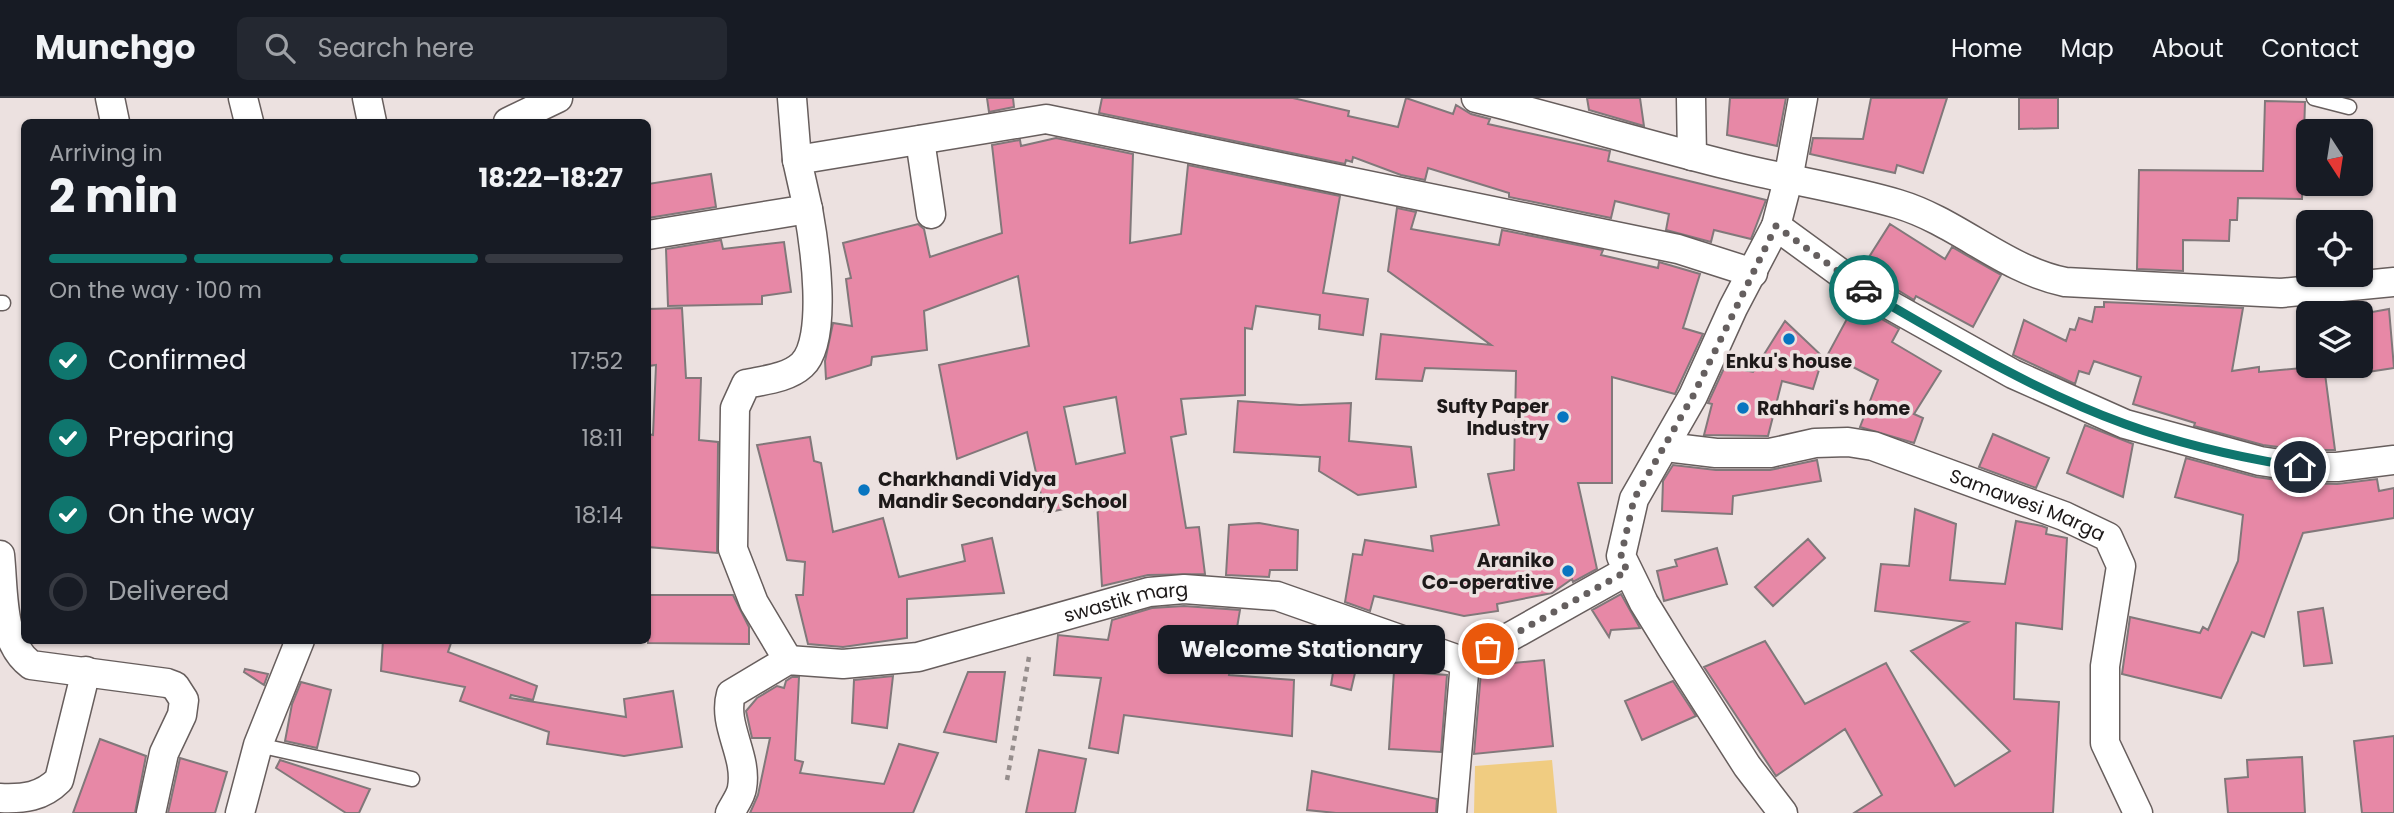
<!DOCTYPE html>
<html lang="en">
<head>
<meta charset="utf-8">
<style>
	:root { --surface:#171b24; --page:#242831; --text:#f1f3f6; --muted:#9ea1a6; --line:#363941; --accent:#0f766e }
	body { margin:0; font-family:Poppins,sans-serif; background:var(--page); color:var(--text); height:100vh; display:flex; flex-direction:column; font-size:26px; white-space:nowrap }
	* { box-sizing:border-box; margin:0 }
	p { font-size:23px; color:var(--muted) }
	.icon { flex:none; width:38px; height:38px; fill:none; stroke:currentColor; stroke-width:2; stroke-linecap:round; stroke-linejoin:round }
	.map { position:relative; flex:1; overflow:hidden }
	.panel { position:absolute; left:21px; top:21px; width:630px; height:525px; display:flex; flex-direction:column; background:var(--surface); border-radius:10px; box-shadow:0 2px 5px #0004 }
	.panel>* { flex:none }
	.needle { width:46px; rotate:168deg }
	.fabs { position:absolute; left:2296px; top:21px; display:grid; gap:14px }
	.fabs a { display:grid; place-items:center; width:77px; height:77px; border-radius:10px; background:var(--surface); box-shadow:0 2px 5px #0004; font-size:35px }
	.pin { position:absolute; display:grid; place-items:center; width:60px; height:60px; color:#fff; margin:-30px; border:4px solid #fff; border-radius:50%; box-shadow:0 2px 7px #0007 }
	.courier { position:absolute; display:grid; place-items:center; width:70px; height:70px; margin:-35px; border:5px solid #0f766e; border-radius:50%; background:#fff; color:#222; box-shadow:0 2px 9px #0007 }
	.bubble { position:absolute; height:49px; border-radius:10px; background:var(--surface); box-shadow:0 2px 5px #0004; font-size:23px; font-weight:700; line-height:49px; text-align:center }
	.head em { font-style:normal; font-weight:700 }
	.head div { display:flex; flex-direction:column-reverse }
	.head { display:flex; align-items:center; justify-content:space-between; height:119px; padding:0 28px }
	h1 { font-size:46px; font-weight:700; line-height:52px }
	.bar { display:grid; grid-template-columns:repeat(4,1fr); gap:10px 7px; align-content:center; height:84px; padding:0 28px }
	.bar i { height:9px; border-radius:5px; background:var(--line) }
	.bar .active { background:var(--accent) }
	.bar p { grid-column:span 4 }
	ol { padding:0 28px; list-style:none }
	li { display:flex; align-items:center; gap:21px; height:77px }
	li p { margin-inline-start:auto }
	li .icon { padding:7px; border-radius:50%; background:var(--accent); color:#fff; stroke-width:4 }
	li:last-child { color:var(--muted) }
	li i { width:38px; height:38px; border:4px solid var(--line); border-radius:50% }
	header { display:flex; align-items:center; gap:42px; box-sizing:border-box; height:98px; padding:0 35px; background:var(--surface); border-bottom:2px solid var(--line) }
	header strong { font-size:33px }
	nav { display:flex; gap:38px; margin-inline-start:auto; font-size:24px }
	.search { width:490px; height:63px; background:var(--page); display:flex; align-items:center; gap:18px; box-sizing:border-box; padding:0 24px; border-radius:10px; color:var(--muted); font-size:26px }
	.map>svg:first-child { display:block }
</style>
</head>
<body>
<header>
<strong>Munchgo</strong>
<div class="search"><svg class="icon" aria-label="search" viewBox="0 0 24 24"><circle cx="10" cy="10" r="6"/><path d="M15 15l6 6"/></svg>Search here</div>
<nav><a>Home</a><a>Map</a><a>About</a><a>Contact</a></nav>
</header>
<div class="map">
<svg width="2394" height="715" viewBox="0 0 2394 715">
	<rect width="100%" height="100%" fill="#ece1e0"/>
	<path fill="#f0cc81" d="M1552,662L1557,715H1474L1475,668Z"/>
	<path fill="#e788a6" stroke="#81787a" stroke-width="2" fill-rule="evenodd" d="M987,0H1013L1014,9L989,14Z
		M1102,0H1293L1349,13L1348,18L1398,29L1406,0L1453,16L1456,7L1471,16L1490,21L1488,26L1610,53L1608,63L1766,102L1751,141L1714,132L1711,144L1666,132L1669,116L1615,103L1611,120L1509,99V95L1428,70L1425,82L1401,77L1353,59L1352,64L1346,62L1345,66L1099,15Z
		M1587,0H1640L1644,28L1589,12Z
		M1730,0H1786L1777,48L1727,37Z
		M1871,0H1947L1923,75L1897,67L1895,75L1810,56L1813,40L1863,41Z
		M2019,0H2058V30L2019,31Z
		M2265,3L2305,4L2302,101L2238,100L2237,122H2230L2229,143L2183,142V173L2137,171L2139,72L2263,73Z
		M1056,40L1133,56L1130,145L1181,136L1188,67L1340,98L1323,195L1368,201L1363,237L1319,231L1320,217L1256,208L1252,231L1245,230V297L1181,301L1186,336L1171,339L1186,430L1199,429L1205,476L1148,477L1102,488L1097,404L1045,415L1027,334L957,361L939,267L1029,248L1018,178L924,213L927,252L872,259L871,267L826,281L825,263L833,225L852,228L846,181L851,180L843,145L918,126L924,131L930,159L1002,135L992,47L1020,42L1021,48ZM1116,299L1125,355L1076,366L1064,309Z
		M711,76L716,109L648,120V86Z
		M1397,110L1416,114L1411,131L1499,147L1502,132L1603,152L1601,157L1658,170L1659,164L1700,176L1683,230L1703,236L1675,296L1612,279V385H1578L1597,471L1573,484L1572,481L1552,495L1497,506L1498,513L1464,518L1374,498L1370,513L1345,504L1353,456L1362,457L1365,442L1433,453L1431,438L1499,427L1488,376L1514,372L1516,273L1425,270L1422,283L1376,281L1381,236L1491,247L1388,173Z
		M1890,126L1945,161L1952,149L2001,177L1973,229L1916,198L1914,202L1862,170Z
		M721,142L723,151L784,144L791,194L762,198V206L668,208L666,151Z
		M2104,204L2243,210L2232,273L2259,269V274L2324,268L2335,352H2301L2263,347L2194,328L2195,325L2133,306L2141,279L2094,263L2089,276L2079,273L2075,286L2013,257L2024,222L2066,243L2070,231L2075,232L2079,220L2092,224L2095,209H2104Z
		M1855,206L1899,231L1892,244L1941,273L1914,316L1923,320L1914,345L1860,329L1878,282L1828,256Z
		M682,210L686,280H701L699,342L718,344L717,455L648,449V336L653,337L656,267L648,268V211Z
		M2389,211L2394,270L2361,275V216Z
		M1785,223L1823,259L1813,291L1782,283L1768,338L1704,337L1712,306L1708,305L1725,268L1753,274Z
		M1238,303L1300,307L1351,305L1349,343L1411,349L1416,389L1358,397L1319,373L1320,359L1234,354Z
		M2085,327L2133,346L2123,399L2067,375Z
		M1993,336L2049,360L2036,390L1979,369Z
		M810,339L814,363L821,365L833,434L883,420L899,479L965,463L962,447L992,440L1004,495L907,501V540L843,549L808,546L796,497H803L805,464L787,462L757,347Z
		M2186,360L2256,379L2298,385L2337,386L2377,381L2379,393L2394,390V420L2303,435L2264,539L2252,534L2221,600L2122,576L2130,519L2200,535L2203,529L2208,532L2238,463L2243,417L2175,399Z
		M1817,362L1821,383L1733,398L1732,416L1662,413L1663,383L1673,367L1716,372H1770Z
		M1915,411L1956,426L1950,482L2005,486L2016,423L2042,428L2047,430L2046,436L2067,440L2062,531L2016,525L2014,601L2059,604L2053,715H1854L1882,697L1845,631L1776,678L1704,569L1765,543L1805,606L1886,565L1955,688L2010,653L1911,553L1968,524L1875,513L1881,466L1909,468Z
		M1259,425L1298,432L1297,472H1270L1269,479L1226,477L1229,427Z
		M1808,441L1825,460L1773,508L1755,489Z
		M1717,450L1727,486L1664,503L1657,473L1677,468L1675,462Z
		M1621,496L1640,530L1611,532L1609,539L1592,512Z
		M648,497H733L749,529V546L648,545Z
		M1184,508L1240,512L1229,577L1294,582L1292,638L1124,617L1118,655L1089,650L1101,580L1054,577L1058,537L1108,542L1112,522L1152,510Z
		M2323,510L2332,565L2304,568L2298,514Z
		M1339,537L1362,545L1351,592L1331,587Z
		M383,542H452L448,554L537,588L533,602L511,597L510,600L626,619L624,601L673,593L682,649L624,658L547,646L549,634L460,603L465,589L381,573Z
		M1544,562L1553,648L1474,656L1481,574L1493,567Z
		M245,571L268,576L264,587L244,574Z
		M1394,573L1447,577L1441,654L1389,651Z
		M968,574H1005L996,644L944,634Z
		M893,578L887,630L852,625L854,582Z
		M792,579H799L795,662L803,664L800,675L884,686L899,646L938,655L913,715H750L758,697L770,640H752L746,613L757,600L777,588L784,590L786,583Z
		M1673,583L1696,618L1642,642L1625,603Z
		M301,584L331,592L317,650L285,643L292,606Z
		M2394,638V715H2362L2354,643Z
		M100,641L146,658L135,715H73Z
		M1039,652L1086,661L1075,715H1026Z
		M2302,659L2305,715H2228L2225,681L2248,679L2247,662Z
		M180,660L227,674L215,715H168Z
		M280,662L370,691L359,715H346L276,670Z
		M1312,673L1437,701L1436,715H1336L1307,712Z"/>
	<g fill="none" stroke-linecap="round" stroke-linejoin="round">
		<g stroke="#675e5d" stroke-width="17">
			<path id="lane" d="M2314,0L2349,9
				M0,205H3
				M258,647L412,681"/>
		</g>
		<g stroke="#675e5d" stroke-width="31">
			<g id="street">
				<path d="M110,0L115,24"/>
				<path d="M243,0L249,24"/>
				<path d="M367,0L372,24"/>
				<path d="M792,0L797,62"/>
				<path d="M1476,0C1562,21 1647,47 1732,68C1787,82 1844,90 1898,106C1958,124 2003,171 2065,184L2281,195L2394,184"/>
				<path d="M1691,0L1692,58"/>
				<path d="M508,24L558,0"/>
				<path d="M920,42L931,116"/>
				<path d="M1776,128L1865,193L2013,276L2125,326L2260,363L2300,369H2337L2394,362"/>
				<path d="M648,137L808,111L797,62L1046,21L1678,151L1753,175"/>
				<path id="s1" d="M1666,349L1716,355H1770L1815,345L1848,344L1873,348L2064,418L2108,439L2121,468L2105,568V645L2138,715"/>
				<path d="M0,457C4,495 0,544 31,567L167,585L175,588L184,602L182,617L164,655L151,715"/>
				<path d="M788,562L754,505L733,451L735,310L746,286C765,282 788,280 802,267C829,242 814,144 808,111"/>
				<path d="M0,700C24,701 42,699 59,682L86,573"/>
				<path d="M240,715L258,647L300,542"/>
				<path id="s2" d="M730,715C734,707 741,698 742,690C748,657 722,628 731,596L788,562L843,566L918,559L1149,494L1184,491L1277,498L1465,564L1627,473"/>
				<path d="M1452,715L1465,564"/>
				<path d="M1783,715L1747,668L1673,552L1644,505L1621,458L1634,401L1693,298L1733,210L1776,128L1788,82L1803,0"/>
			</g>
		</g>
		<path stroke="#958d8c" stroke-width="4.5" stroke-dasharray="5 5" stroke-linecap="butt" d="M1007,682L1029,559"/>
		<use href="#lane" stroke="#fff" stroke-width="14"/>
		<use href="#street" stroke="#fff" stroke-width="28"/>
	</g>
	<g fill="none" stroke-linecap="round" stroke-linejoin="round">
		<path stroke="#655f5f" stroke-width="7" stroke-dasharray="0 12.6" d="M1488,551L1627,473L1621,458L1634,401L1693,298L1776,128L1864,192"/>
		<path stroke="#0f766e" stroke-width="9" d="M1864,192C1948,241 2034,293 2125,326C2180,346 2242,360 2300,369"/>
	</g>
	<g fill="#0875c0" stroke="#ece1e0" stroke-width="2.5">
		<circle cx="1789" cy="241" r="7"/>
		<circle cx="1743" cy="310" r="7"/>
		<circle cx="1563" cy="319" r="7"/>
		<circle cx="864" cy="392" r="7"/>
		<circle cx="1568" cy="473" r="7"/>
	</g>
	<g text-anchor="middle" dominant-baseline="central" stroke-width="7" stroke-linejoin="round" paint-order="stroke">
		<g font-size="19" font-weight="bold" fill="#1d1919" stroke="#ece1e0" text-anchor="end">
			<text x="1789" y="263" text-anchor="middle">Enku's house</text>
			<text x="1549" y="308">Sufty Paper<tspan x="1549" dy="22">Industry</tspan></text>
			<text x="1757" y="310" text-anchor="start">Rahhari's home</text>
			<text x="878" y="381" text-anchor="start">Charkhandi Vidya<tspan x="878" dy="22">Mandir Secondary School</tspan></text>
			<text x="1554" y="462">Araniko<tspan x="1554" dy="22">Co-operative</tspan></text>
		</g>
		<g font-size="19" fill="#1d1919" stroke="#ece1e0">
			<text stroke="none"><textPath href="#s1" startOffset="374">Samawesi Marga</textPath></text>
			<text stroke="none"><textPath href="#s2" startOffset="536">swastik marg</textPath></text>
		</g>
	</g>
</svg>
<div class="fabs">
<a><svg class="needle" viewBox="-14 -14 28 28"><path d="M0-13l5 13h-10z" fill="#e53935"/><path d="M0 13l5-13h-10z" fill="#9ea1a6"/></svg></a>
<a><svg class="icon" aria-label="locate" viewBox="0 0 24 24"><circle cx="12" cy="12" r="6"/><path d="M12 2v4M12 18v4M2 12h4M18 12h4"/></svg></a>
<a><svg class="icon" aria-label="layers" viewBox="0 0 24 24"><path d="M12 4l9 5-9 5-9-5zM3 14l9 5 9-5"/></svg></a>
</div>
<div class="pin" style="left:1488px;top:551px;background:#ea580c"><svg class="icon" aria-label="bag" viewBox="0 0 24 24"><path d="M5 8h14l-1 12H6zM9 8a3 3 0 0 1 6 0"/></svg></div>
<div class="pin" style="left:2300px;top:369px;background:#1f2937"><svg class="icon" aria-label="home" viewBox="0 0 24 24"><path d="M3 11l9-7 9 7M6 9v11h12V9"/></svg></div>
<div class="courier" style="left:1864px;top:192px"><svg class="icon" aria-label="car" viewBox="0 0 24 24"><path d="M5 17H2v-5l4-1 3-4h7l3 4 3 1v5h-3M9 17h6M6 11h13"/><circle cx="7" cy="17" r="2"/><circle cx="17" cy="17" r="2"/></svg></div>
<div class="bubble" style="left:1158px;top:527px;width:287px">Welcome Stationary</div>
<section class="panel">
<div class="head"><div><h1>2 min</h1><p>Arriving in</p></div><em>18:22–18:27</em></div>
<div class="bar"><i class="active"></i><i class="active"></i><i class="active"></i><i></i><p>On the way · 100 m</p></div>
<ol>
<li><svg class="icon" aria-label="check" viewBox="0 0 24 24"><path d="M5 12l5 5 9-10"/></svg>Confirmed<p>17:52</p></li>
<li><svg class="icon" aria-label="check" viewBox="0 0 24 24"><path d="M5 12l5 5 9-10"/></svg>Preparing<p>18:11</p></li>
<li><svg class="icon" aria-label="check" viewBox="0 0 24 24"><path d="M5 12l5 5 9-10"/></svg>On the way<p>18:14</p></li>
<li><i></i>Delivered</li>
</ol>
</section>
</div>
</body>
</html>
